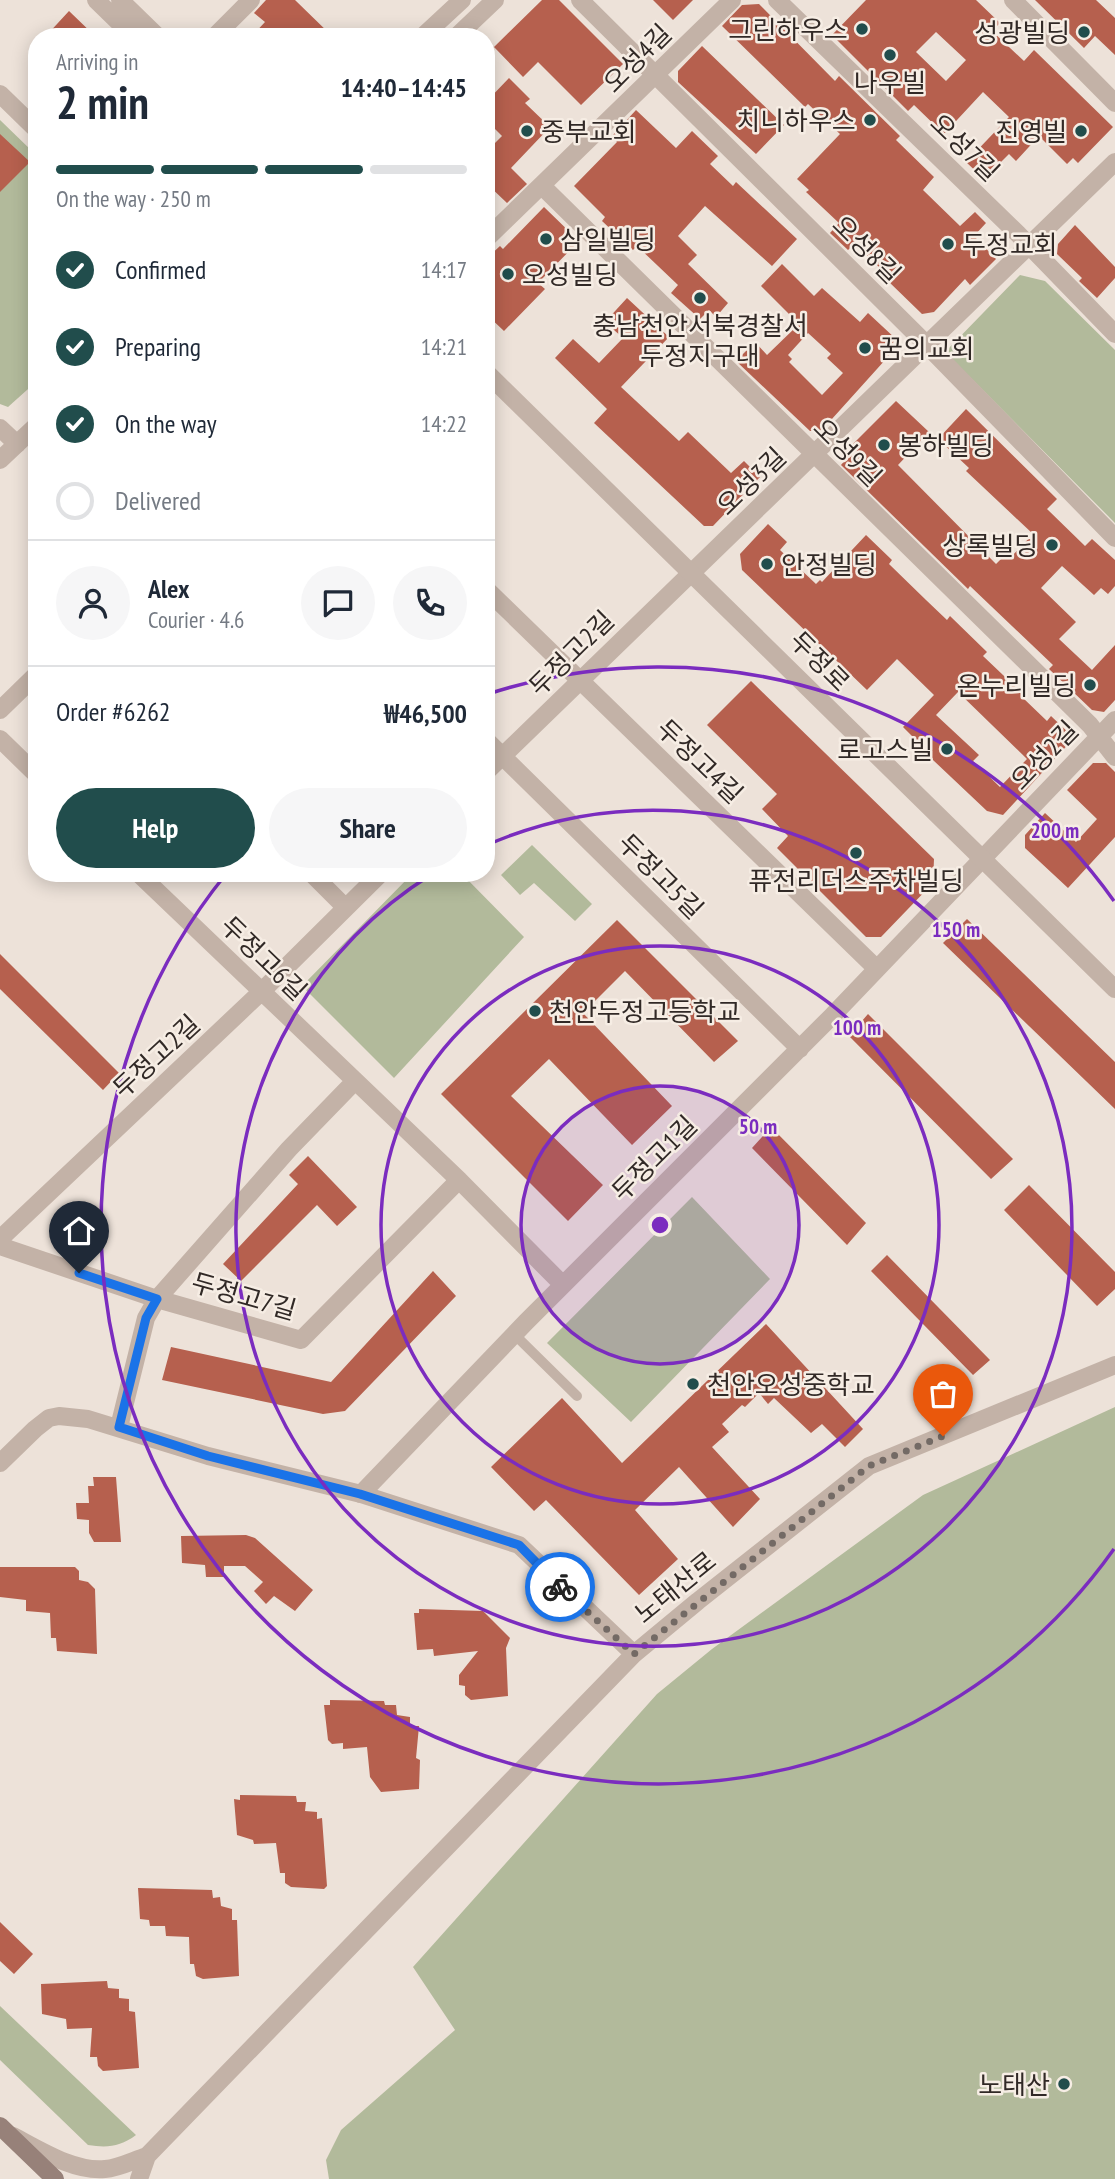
<!DOCTYPE html>
<html lang="en">
<head>
<meta charset="utf-8">
<style>
	:root { --surface:#fff; --page:#f6f6f7; --text:#1f2937; --muted:#747a83; --line:#e0e1e3; --accent:#214d4c }
	body { margin:0; font-family:"PT Sans Narrow","Noto Sans KR",sans-serif; background:var(--page); color:var(--text); height:100vh; display:flex; flex-direction:column; font-size:26px; white-space:nowrap }
	* { box-sizing:border-box; margin:0 }
	p { font-size:23px; color:var(--muted) }
	.icon { flex:none; width:38px; height:38px; fill:none; stroke:currentColor; stroke-width:2; stroke-linecap:round; stroke-linejoin:round }
	.map { position:relative; flex:1; overflow:hidden }
	.drawer { position:absolute; left:28px; top:28px; width:467px; height:854px; display:flex; flex-direction:column; background:var(--surface); border-radius:28px; box-shadow:0 4px 18px #0003 }
	.drawer>* { flex:none }
	.pin { position:absolute; display:grid; place-items:center; width:60px; height:60px; color:#fff; margin:-72px -30px; border-radius:50% 50% 50% 0; rotate:-45deg; box-shadow:0 0 7px #0007 }
	.pin .icon { rotate:45deg }
	.courier { position:absolute; display:grid; place-items:center; width:70px; height:70px; margin:-35px; border:5px solid #1a73e8; border-radius:50%; background:#fff; color:#222; box-shadow:0 2px 9px #0007 }
	.overview em { font-style:normal; font-weight:700 }
	.overview div { display:flex; flex-direction:column-reverse }
	.overview { display:flex; align-items:center; justify-content:space-between; height:119px; padding:0 28px }
	h1 { font-size:46px; font-weight:700; line-height:52px }
	.bar { display:grid; grid-template-columns:repeat(4,1fr); gap:10px 7px; align-content:center; height:84px; padding:0 28px }
	.bar i { height:9px; border-radius:5px; background:var(--line) }
	.bar .current { background:var(--accent) }
	.bar p { grid-column:span 4 }
	.line { display:flex; align-items:center; gap:18px; padding:0 28px; border-top:2px solid var(--line) }
	.line div { flex:1 }
	.round { display:grid; place-items:center; flex:none; width:74px; height:74px; border-radius:37px; background:var(--page) }
	ol { padding:0 28px; list-style:none }
	li { display:flex; align-items:center; gap:21px; height:77px }
	li p { margin-inline-start:auto }
	li .icon { padding:7px; border-radius:50%; background:var(--accent); color:#fff; stroke-width:4 }
	li:last-child { color:var(--muted) }
	li i { width:38px; height:38px; border:4px solid var(--line); border-radius:50% }
	.cta { display:flex; gap:14px; margin-top:auto; padding:14px 28px }
	.cta a { flex:1; height:80px; border-radius:42px; background:var(--accent); color:#fff; font-size:28px; font-weight:700; line-height:80px; text-align:center }
	.cta a+a { background:var(--page); color:var(--text) }
	.map>svg:first-child { display:block }
</style>
</head>
<body>
<div class="map">
<svg width="1115" height="2179" viewBox="0 0 1115 2179">
	<rect width="100%" height="100%" fill="#ede2d9"/>
	<path fill="#b2ba9b" d="M0,120L32,151H37V381L8,407L0,404Z
		M1020,275L1045,281L1115,350V523L949,356L948,349Z
		M532,845L592,904L575,921L534,883L520,895L501,875Z
		M413,873H461L524,937L394,1078L302,986Z
		M692,1197L770,1279L631,1422L547,1343Z
		M1115,1407V2179H329L326,2160L341,2130L455,2030L413,1967L657,1694L712,1649L923,1495Z
		M0,2006L136,2135C120,2147 107,2148 88,2145L0,2060Z"/>
	<path fill="#b6604e" fill-rule="evenodd" d="M266,0H295L333,37H251L265,22L254,13Z
		M542,0H559L623,64L581,105L538,62L523,77L494,47Z
		M653,0H693L673,20Z
		M866,0H976L1000,23L992,31L1024,61L1034,50L1113,127L1078,163L1073,158L1067,164L1039,136L1016,161L1009,154L984,179L966,162L1009,117L983,92L944,134L914,105L908,111L832,35ZM936,32L966,60L946,81L916,52Z
		M1035,0H1096L1115,18V55L1095,36L1084,48Z
		M759,4L835,81L839,76L900,136L896,140L934,177L923,190L960,226L975,212L986,223L974,236L996,259L970,285L965,279L934,312L922,314L887,280L890,277L854,244L848,250L830,233L839,223L806,192L809,190L797,179L840,134L808,104L805,107L722,26L742,5Z
		M69,11L96,37H45Z
		M702,46L784,125L756,154L678,82V71Z
		M509,78L530,99L525,103L550,127L511,168L527,184L507,203L486,183V152L502,136L486,120V102Z
		M636,110L676,148L692,131L718,156L710,164L733,186L736,182L797,239L772,266L705,206L678,236L697,255L688,264L728,303L716,317L709,310L700,319L671,293L678,285L637,246L633,250L602,221L605,217L574,186L617,142L612,136Z
		M0,134L30,162L0,192Z
		M544,207L579,241L538,283L545,289L504,331L486,314V259L500,246L503,249Z
		M1075,225L1115,267V278L1097,298L1079,281L1082,278L1057,254L1058,244Z
		M782,264L814,296L822,288L860,322L868,313L896,339L891,345L895,349L822,430L810,431L736,361L755,342L767,355L797,326L791,320L793,318L761,286ZM808,333L831,354L827,358L843,373L822,395L789,362L792,359L788,355Z
		M627,298L669,337L621,387L679,441L688,432L731,473L744,461L760,477L713,526H704L594,423L607,409L555,358L573,339L599,363L623,338L605,322Z
		M896,401L929,432L898,465L996,564L1005,555L1009,559L1033,534L966,471L969,468L938,439L966,409L1057,499L1047,509L1085,546L1092,539L1115,560V586L1108,594L1101,588L1094,595L1062,566L1041,588L1076,622L1059,639L1092,670L1115,645V700L1104,712L1092,710L1049,669L1053,665L970,586L968,589L841,465L848,457L844,453Z
		M768,524L787,542L780,550L816,584L820,580L822,582L866,535L892,560L889,564L926,600L947,620L950,616L987,652L983,656L1024,695L1022,697L1047,721L1051,716L1074,738L1003,815L987,811L915,743L917,741L903,727L934,695L897,659L867,690L742,570L740,554ZM958,692L1027,759L1000,787L973,761L979,755L936,715Z
		M751,681L934,859L933,883L881,937H866L777,848L788,836L762,809L777,794L707,725Z
		M1093,763H1106L1115,772V837L1068,888L1025,848V835L1045,813L1076,842L1097,819L1067,790Z
		M967,919L1115,1062V1109L943,943Z
		M617,920L738,1041L714,1062L625,971L583,1013L672,1106L632,1145L549,1059L511,1096L603,1185L568,1221L441,1094Z
		M0,954L119,1073L103,1090L0,989Z
		M868,1014L1013,1159L991,1179L849,1036Z
		M771,1127L866,1223L847,1245L752,1148Z
		M308,1156L357,1207L337,1226L317,1205L241,1281L223,1264L298,1184L289,1175Z
		M1029,1185L1115,1272V1289L1097,1306L1004,1210Z
		M887,1255L990,1360L973,1375L871,1271Z
		M433,1271L456,1296L345,1411L323,1414L162,1380L171,1347L331,1382Z
		M766,1324L863,1429L845,1447L822,1424L811,1433L774,1398L768,1404L759,1393L745,1407L742,1405L722,1424L729,1432L712,1447L760,1499L733,1527L679,1467L635,1510L678,1559L639,1595L546,1500L534,1511L491,1467L562,1398L622,1463Z
		M93,1477H116L121,1542H94L89,1533V1520L77,1519L76,1503H89L88,1486H94Z
		M246,1535L255,1538L313,1590L295,1611L274,1596L266,1604L254,1591L263,1582L245,1566H224V1577H206L205,1565L182,1563L181,1536Z
		M0,1567H75L79,1571V1580L88,1582L95,1589L97,1654L57,1651L56,1638H51L50,1613L26,1611V1600L0,1597Z
		M419,1609L483,1611L510,1638L506,1648L508,1696L471,1700L465,1695V1686L459,1685V1675L478,1651L434,1656L433,1649L417,1650L414,1613H419Z
		M330,1700L384,1701L385,1705H396L397,1715L410,1717V1726H419L416,1758L420,1760L419,1789L381,1792L370,1777L367,1747L343,1749V1743L332,1744L328,1740L324,1705H330Z
		M240,1795L296,1796L297,1802H306L305,1811L317,1812V1819L322,1818L327,1886L324,1889L291,1887L285,1883V1873H280L276,1843L254,1844L253,1840L237,1835L234,1799L240,1800Z
		M138,1888L212,1890L213,1898L220,1897L221,1906L232,1909V1920H237L239,1976L203,1979L196,1976L194,1964H190L189,1937L166,1936L165,1926H150L149,1920L140,1919Z
		M0,1922L33,1954L14,1974L0,1961Z
		M107,1981L108,1988L119,1989V1998L129,1999V2011L135,2012L139,2068L103,2071L98,2066L97,2057H90L92,2028L67,2029L66,2019L42,2014L41,1984Z"/>
	<g fill="none" stroke-linecap="round" stroke-linejoin="round">
		<path stroke="#c3b2a7" stroke-width="10" d="M515,1335L577,1396"/>
		<path stroke="#c3b2a7" stroke-width="18" d="M580,0L920,338L1115,538
			M777,0L1018,234L1115,334
			M1013,0L1115,103
			M214,37L251,0
			M0,94L37,130
			M542,186L1090,725L1115,757
			M486,239L732,0
			M0,428L17,444
			M486,589L877,969
			M0,710L37,674
			M0,739L37,775
			M486,740L800,1049
			M486,772L1115,162
			M138,873L459,1180L563,1285
			M311,873L346,908
			M0,1239L261,992L381,873
			M0,1246L157,1299L301,1340L459,1180
			M119,1427L146,1318L157,1299L289,1149L355,1081
			M361,1494L526,1322L833,1015L1115,720"/>
		<path stroke="#c3b2a7" stroke-width="18" d="M96,0L134,37
			M120,0L158,37
			M422,37L462,0
			M456,37L495,0
			M486,372L1115,989
			M0,460L37,425
			M0,1463L35,1429L49,1418L59,1416L88,1419L208,1456L361,1494L519,1545L634,1654
			M13,2136C40,2150 74,2172 105,2169C119,2168 134,2160 147,2156
			M139,2179L147,2156L634,1654L698,1601L869,1466L1115,1365"/>
		<path stroke="#978179" stroke-width="18" d="M0,2126L55,2179"/>
	</g>
	<g fill="none" stroke-linecap="round" stroke-linejoin="round">
		<path stroke="#736a65" stroke-width="7" stroke-dasharray="0 12.6" d="M560,1587L634,1654L869,1466L943,1436"/>
		<path stroke="#1a73e8" stroke-width="9" d="M79,1273L157,1299L146,1318L119,1427L208,1456L360,1494L519,1545L560,1587"/>
	</g>
	<circle cx="660" cy="1225" r="139" fill="#7b2cbf" fill-opacity=".12"/>
	<g fill="none" stroke="#7b2cbf" stroke-width="3.5">
		<circle cx="660" cy="1225" r="139"/>
		<circle cx="660" cy="1225" r="279"/>
		<path d="M487 845A418 418 0 1 1 432 874"/>
		<path d="M1114 1549A558 558 0 1 1 226 874M488 694A558 558 0 0 1 1114 901"/>
	</g>
	<g fill="#214d4c" stroke="#f6ede4" stroke-width="2.5">
		<circle cx="862" cy="29" r="7"/>
		<circle cx="1084" cy="32" r="7"/>
		<circle cx="890" cy="55" r="7"/>
		<circle cx="870" cy="120" r="7"/>
		<circle cx="527" cy="131" r="7"/>
		<circle cx="1081" cy="131" r="7"/>
		<circle cx="546" cy="239" r="7"/>
		<circle cx="948" cy="244" r="7"/>
		<circle cx="508" cy="274" r="7"/>
		<circle cx="700" cy="298" r="7"/>
		<circle cx="865" cy="348" r="7"/>
		<circle cx="884" cy="445" r="7"/>
		<circle cx="1052" cy="545" r="7"/>
		<circle cx="767" cy="564" r="7"/>
		<circle cx="1090" cy="685" r="7"/>
		<circle cx="947" cy="749" r="7"/>
		<circle cx="856" cy="853" r="7"/>
		<circle cx="535" cy="1011" r="7"/>
		<circle cx="693" cy="1384" r="7"/>
		<circle cx="1064" cy="2084" r="7"/>
	</g>
	<g text-anchor="middle" dominant-baseline="central" stroke-width="5" stroke-linejoin="round" paint-order="stroke">
		<g font-size="26" fill="#312926" stroke="#f6ede4" text-anchor="start">
			<text x="848" y="29" text-anchor="end">그린하우스</text>
			<text x="1070" y="32" text-anchor="end">성광빌딩</text>
			<text x="890" y="82" text-anchor="middle">나우빌</text>
			<text x="856" y="120" text-anchor="end">치니하우스</text>
			<text x="541" y="131">중부교회</text>
			<text x="1067" y="131" text-anchor="end">진영빌</text>
			<text x="560" y="239">삼일빌딩</text>
			<text x="962" y="244">두정교회</text>
			<text x="522" y="274">오성빌딩</text>
			<text x="700" y="325" text-anchor="middle">충남천안서북경찰서<tspan x="700" dy="30">두정지구대</tspan></text>
			<text x="879" y="348">꿈의교회</text>
			<text x="898" y="445">봉하빌딩</text>
			<text x="1038" y="545" text-anchor="end">상록빌딩</text>
			<text x="781" y="564">안정빌딩</text>
			<text x="1076" y="685" text-anchor="end">온누리빌딩</text>
			<text x="933" y="749" text-anchor="end">로고스빌</text>
			<text x="856" y="880" text-anchor="middle">퓨전리더스주차빌딩</text>
			<text x="549" y="1011">천안두정고등학교</text>
			<text x="707" y="1384">천안오성중학교</text>
			<text x="1050" y="2084" text-anchor="end">노태산</text>
		</g>
		<g font-size="26" fill="#312926" stroke="#f6ede4">
			<text transform="translate(637 58) rotate(-45)">오성4길</text>
			<text transform="translate(965 147) rotate(44)">오성7길</text>
			<text transform="translate(867 249) rotate(45)">오성8길</text>
			<text transform="translate(848 452) rotate(45)">오성9길</text>
			<text transform="translate(751 481) rotate(-44)">오성3길</text>
			<text transform="translate(571 653) rotate(-45)">두정고2길</text>
			<text transform="translate(820 661) rotate(45)">두정로</text>
			<text transform="translate(1044 755) rotate(-46)">오성2길</text>
			<text transform="translate(700 761) rotate(44)">두정고4길</text>
			<text transform="translate(661 876) rotate(45)">두정고5길</text>
			<text transform="translate(264 958) rotate(44)">두정고6길</text>
			<text transform="translate(156 1056) rotate(-43)">두정고2길</text>
			<text transform="translate(654 1158) rotate(-45)">두정고1길</text>
			<text transform="translate(244 1296) rotate(16)">두정고7길</text>
			<text transform="translate(675 1587) rotate(-39)">노태산로</text>
		</g>
	</g>
	<circle cx="660" cy="1225" r="10" fill="#7b2cbf" stroke="#f6ede4" stroke-width="3.5"/>
	<g font-size="21" text-anchor="middle" font-weight="bold" fill="#7b2cbf" stroke="#f6ede4" stroke-width="5" stroke-linejoin="round" paint-order="stroke">
		<text x="1055" y="838">200 m</text>
		<text x="956" y="937">150 m</text>
		<text x="857" y="1035">100 m</text>
		<text x="758" y="1134">50 m</text>
	</g>
</svg>
<div class="pin" style="left:943px;top:1436px;background:#ea580c"><svg class="icon" aria-label="bag" viewBox="0 0 24 24"><path d="M5 8h14l-1 12H6zM9 8a3 3 0 0 1 6 0"/></svg></div>
<div class="pin" style="left:79px;top:1273px;background:#1f2937"><svg class="icon" aria-label="home" viewBox="0 0 24 24"><path d="M3 11l9-7 9 7M6 9v11h12V9"/></svg></div>
<div class="courier" style="left:560px;top:1587px"><svg class="icon" aria-label="bike" viewBox="0 0 24 24"><circle cx="6" cy="16" r="4"/><circle cx="18" cy="16" r="4"/><path d="M6 16l4-8h5l3 8M10 8l3 8H6M13 5h3"/></svg></div>
<section class="drawer">
<div class="overview"><div><h1>2 min</h1><p>Arriving in</p></div><em>14:40–14:45</em></div>
<div class="bar"><i class="current"></i><i class="current"></i><i class="current"></i><i></i><p>On the way · 250 m</p></div>
<ol>
<li><svg class="icon" aria-label="check" viewBox="0 0 24 24"><path d="M5 12l5 5 9-10"/></svg>Confirmed<p>14:17</p></li>
<li><svg class="icon" aria-label="check" viewBox="0 0 24 24"><path d="M5 12l5 5 9-10"/></svg>Preparing<p>14:21</p></li>
<li><svg class="icon" aria-label="check" viewBox="0 0 24 24"><path d="M5 12l5 5 9-10"/></svg>On the way<p>14:22</p></li>
<li><i></i>Delivered</li>
</ol>
<div class="line" style="height:126px"><a class="round"><svg class="icon" aria-label="person" viewBox="0 0 24 24"><circle cx="12" cy="8" r="4"/><path d="M4 21q1-7 8-7t8 7"/></svg></a><div><b>Alex</b><p>Courier · 4.6</p></div><a class="round"><svg class="icon" aria-label="chat" viewBox="0 0 24 24"><path d="M4 5h16v11H9l-5 4z"/></svg></a><a class="round"><svg class="icon" aria-label="phone" viewBox="0 0 24 24"><path d="M5 4h4l2 5-3 2q2 4 5 5l2-3 5 2v4C11 20 4 13 5 4z"/></svg></a></div>
<div class="line" style="height:91px"><div>Order #6262</div><b>₩46,500</b></div>
<div class="cta"><a>Help</a><a>Share</a></div>
</section>
</div>
</body>
</html>
